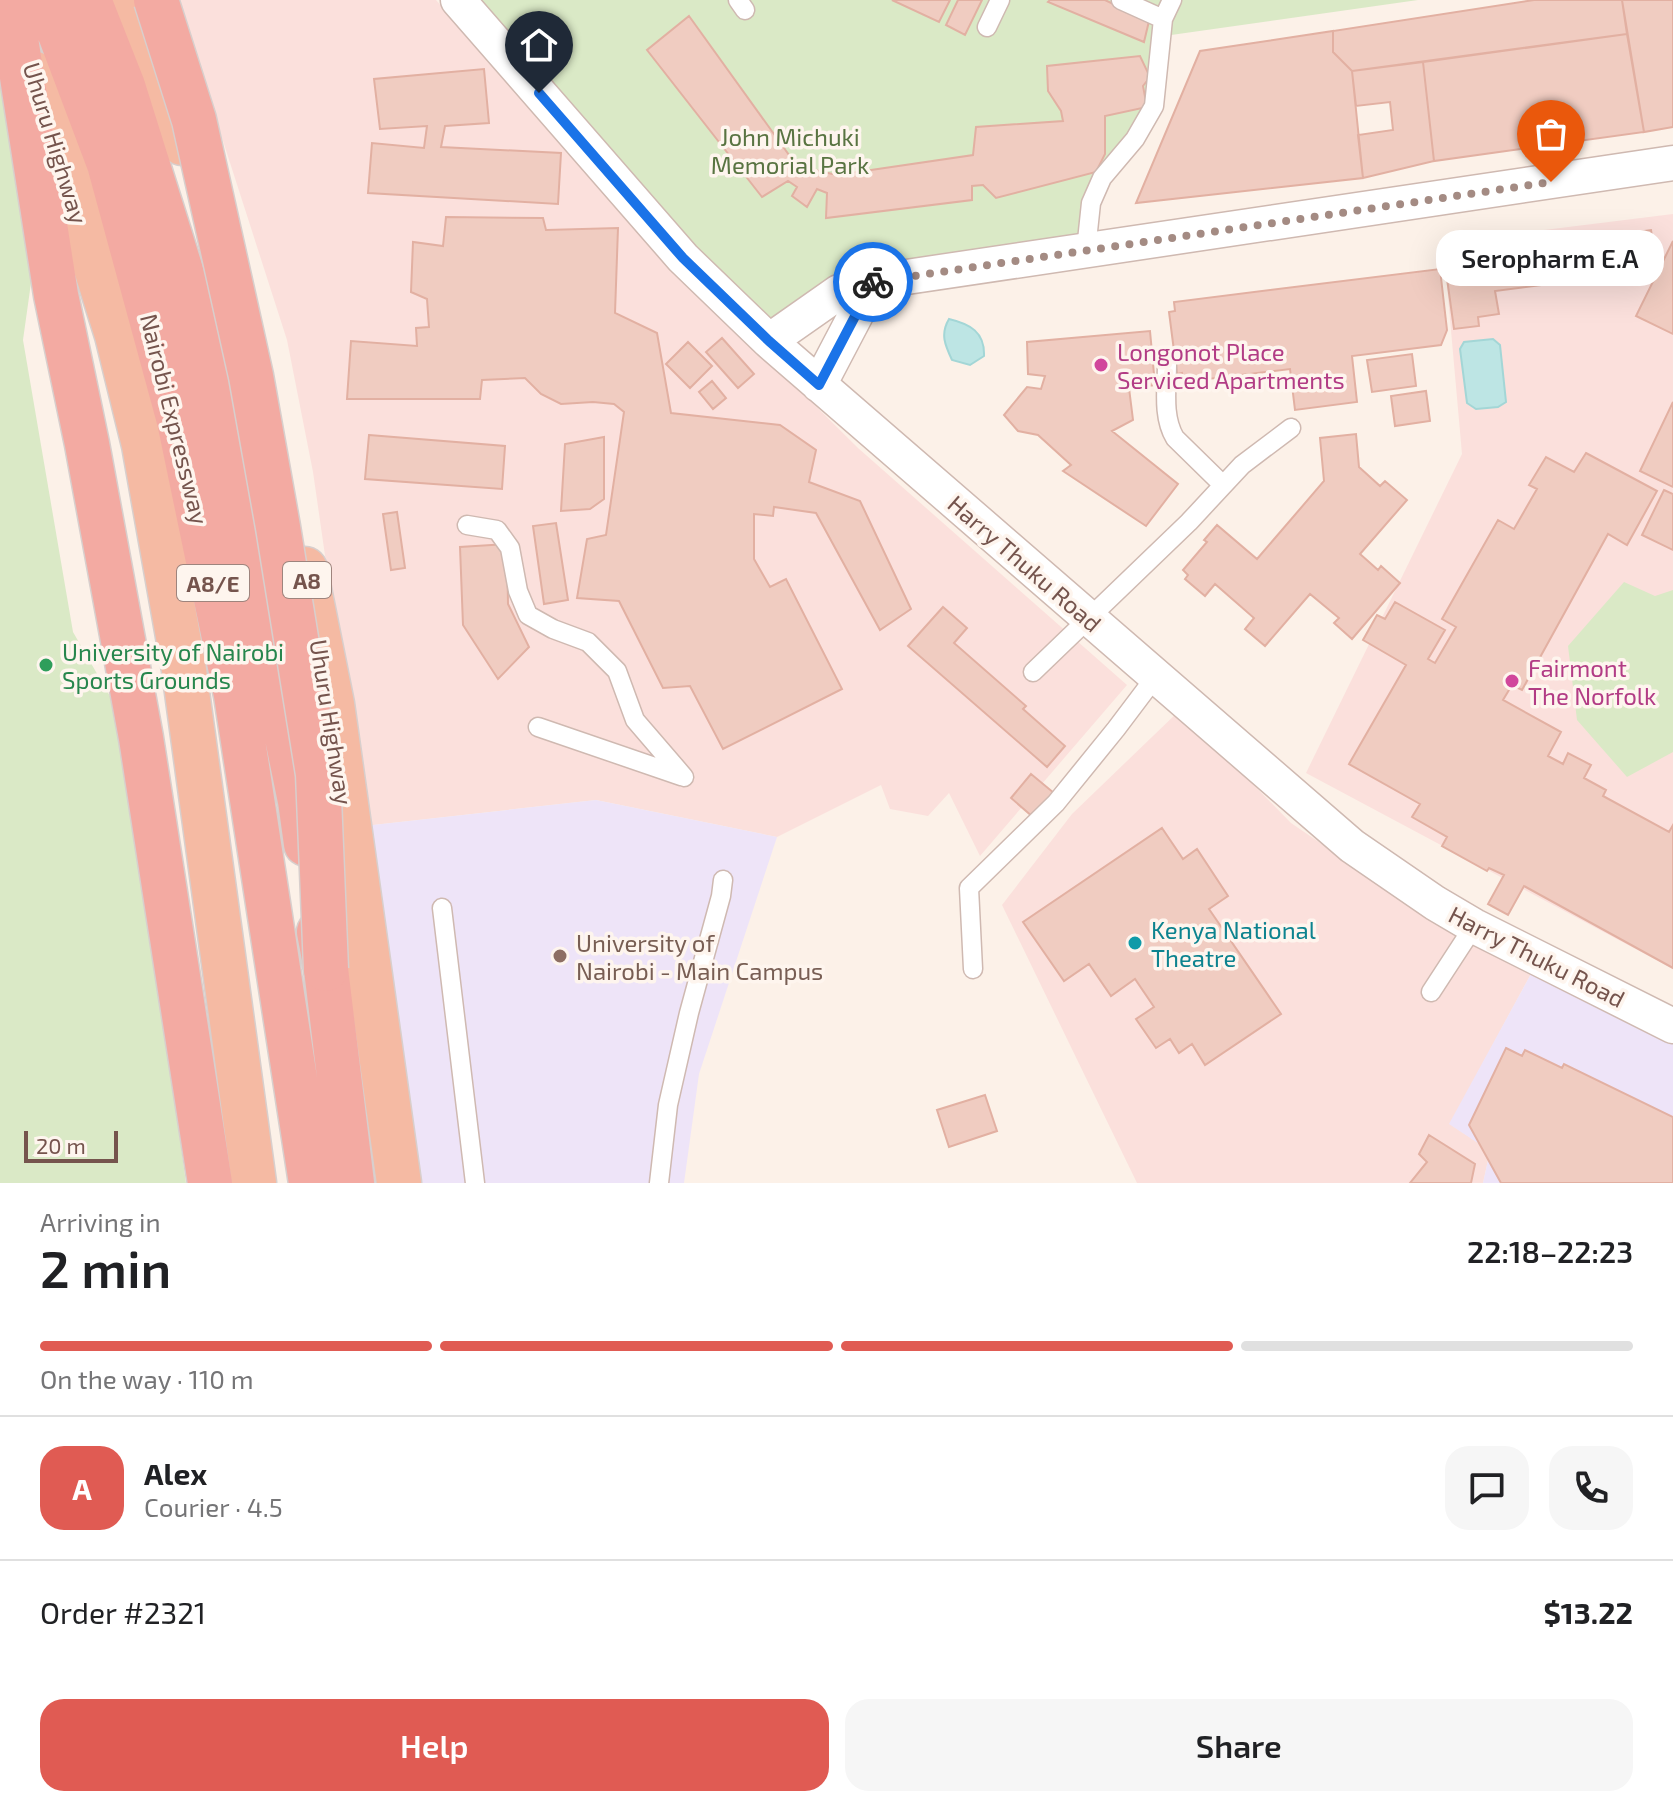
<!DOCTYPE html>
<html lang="en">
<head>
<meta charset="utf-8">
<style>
	:root { --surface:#fff; --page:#f6f6f6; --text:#202124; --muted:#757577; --line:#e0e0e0; --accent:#e05b53 }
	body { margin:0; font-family:"Exo 2",sans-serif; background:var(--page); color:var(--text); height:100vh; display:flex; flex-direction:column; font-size:30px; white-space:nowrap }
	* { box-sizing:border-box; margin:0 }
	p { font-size:26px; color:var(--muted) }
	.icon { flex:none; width:44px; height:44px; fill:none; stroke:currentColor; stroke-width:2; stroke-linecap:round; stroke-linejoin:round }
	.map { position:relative; height:1183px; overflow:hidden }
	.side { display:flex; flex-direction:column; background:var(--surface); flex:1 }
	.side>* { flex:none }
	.scale { position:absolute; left:24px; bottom:20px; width:94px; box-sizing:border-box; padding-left:8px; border:4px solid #75544d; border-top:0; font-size:22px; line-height:28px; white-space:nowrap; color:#75544d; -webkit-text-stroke:6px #fef5ee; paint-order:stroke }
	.pin { position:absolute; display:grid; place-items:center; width:68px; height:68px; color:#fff; margin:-82px -34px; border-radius:50% 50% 50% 0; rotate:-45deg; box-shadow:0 0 8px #0007 }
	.pin .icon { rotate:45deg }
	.courier { position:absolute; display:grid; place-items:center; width:80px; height:80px; margin:-40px; border:6px solid #1a73e8; border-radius:50%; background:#fff; color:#222; box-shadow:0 2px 10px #0007 }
	.bubble { position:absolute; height:56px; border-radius:24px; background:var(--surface); box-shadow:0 8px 32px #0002; font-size:26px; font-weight:600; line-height:56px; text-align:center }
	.summary em { font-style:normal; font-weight:600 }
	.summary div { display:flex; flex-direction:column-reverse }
	.summary { display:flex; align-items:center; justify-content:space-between; height:136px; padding:0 40px }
	h1 { font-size:52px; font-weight:600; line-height:60px }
	.bar { display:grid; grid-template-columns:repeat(4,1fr); gap:12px 8px; align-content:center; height:96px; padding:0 40px }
	.bar i { height:10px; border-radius:6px; background:var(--line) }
	.bar .on { background:var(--accent) }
	.bar p { grid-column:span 4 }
	.line { display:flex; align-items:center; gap:20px; padding:0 40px; border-top:2px solid var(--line) }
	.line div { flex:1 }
	.round { display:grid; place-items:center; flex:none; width:84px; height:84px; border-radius:24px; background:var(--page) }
	.cta { display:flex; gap:16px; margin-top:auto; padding:16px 40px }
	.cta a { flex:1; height:92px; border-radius:24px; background:var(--accent); color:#fff; font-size:32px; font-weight:600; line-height:92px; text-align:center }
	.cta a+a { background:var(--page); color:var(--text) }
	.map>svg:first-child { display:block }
</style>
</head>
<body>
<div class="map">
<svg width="1673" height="1183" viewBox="0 0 1673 1183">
	<rect width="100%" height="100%" fill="#fcf1e8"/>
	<path fill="#fbe0dc" d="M170,0H436L623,215L858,448L1127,685L980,856L949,793L928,816L890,809L881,785L777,837L596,800L364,826L313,472L287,340L223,141Z
		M1673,214V969L1306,773L1462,454L1445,263L1438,243Z
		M1180,710L1291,823L1430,918L1532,972L1450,1124L1490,1151L1483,1183H1137L1002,905L1072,814Z"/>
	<path fill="#eee4f8" d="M596,800L777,837L699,1074L684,1183H413L364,826Z
		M1532,972L1673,1043V1183H1483L1490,1151L1449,1124Z"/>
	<path fill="#dae9c6" d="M458,0H1418L1157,37L1135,139L1102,178L1086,250L873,282L769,341Z
		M0,82L39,226L23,340L73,632L111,698L128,759L186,1183H0Z
		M1624,582L1655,596L1673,590V752L1627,777L1577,720L1568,646Z"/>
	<path fill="#bde5e4" stroke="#a3d6d6" stroke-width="2" d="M949,319C970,324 985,332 984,356L970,365L952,360C945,345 940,334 949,319Z
		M1493,339L1500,345L1506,402L1498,407L1476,409L1467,403L1460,349L1464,342Z"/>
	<path fill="#f0ccc1" stroke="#e2b0a2" stroke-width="2" d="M892,0H950L939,22Z
		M958,0H982L965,35L946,25Z
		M1050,0H1105L1149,21L1144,42L1048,2Z
		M1534,0H1622L1627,34L1352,71L1333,52V31Z
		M1622,0H1673V127L1644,132Z
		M689,16L797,166L837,175L973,155L976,127L1063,121L1061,111L1048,91L1047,66L1140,56L1150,77L1143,86L1147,107L1105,116V154L1096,172L996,198L983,185L972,186V200L826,218L827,193L817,189L807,207L792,196L797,187L788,181L762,197L647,50Z
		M1333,31V52L1352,71L1363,178L1136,203L1200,51Z
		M1627,34L1644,132L1434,161L1423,62Z
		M1423,62L1434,161L1363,178L1358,135L1393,130L1390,102L1356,106L1352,71Z
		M484,69L489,123L445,126L441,147L561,153L558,204L368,193L372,143L424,148L427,126L380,129L374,79Z
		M446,217L543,218L546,230L618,228L615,313L657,333L671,413L780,425L816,450L809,482L860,501L911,609L880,630L816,513L774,507L773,516L754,514V559L770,587L786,579L842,689L723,749L690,686L663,688L619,601L577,598L587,539L606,535L624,412L614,404L593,402L561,404L541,394L525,378L482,380L480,399H347L351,341L417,346L416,328L429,327L427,299L411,292L413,242L443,246Z
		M1651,230L1654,250L1641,252L1643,272L1495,291L1499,314L1478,317L1479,326L1454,329L1444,257Z
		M1673,241V334L1636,316Z
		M1440,269L1447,330L1441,345L1352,356L1357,402L1295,410L1290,369L1183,382L1182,373L1177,374L1169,312L1175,311L1174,302Z
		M1150,331L1155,385L1129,388L1133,420L1112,431L1178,484L1146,526L1063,471L1071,465L1038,435L1018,431L1004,415L1027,387L1041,389L1045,376L1028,374L1027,342Z
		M722,338L754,374L738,388L706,352Z
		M688,342L712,366L690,388L666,364Z
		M1412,354L1416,386L1372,392L1367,360Z
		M712,381L726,398L713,409L699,392Z
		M1426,391L1430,421L1395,426L1391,396Z
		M1673,402V487L1640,471Z
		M1356,434L1359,467L1380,486L1385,481L1407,500L1360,554L1378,570L1381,566L1400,583L1352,639L1334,623L1339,618L1310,594L1265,646L1245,629L1254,618L1215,584L1205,596L1185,579L1188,575L1183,570L1207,542L1204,540L1217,525L1257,559L1324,481L1320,438Z
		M369,435L505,446L502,489L365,479Z
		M604,437V499L590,509L561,511L565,444Z
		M1586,453L1657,491L1627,545L1608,534L1522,690L1512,685L1503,700L1561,732L1548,756L1563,764L1568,753L1591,765L1584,778L1606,790L1603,796L1669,832L1673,825V968L1524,886L1508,915L1488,904L1504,875L1489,868L1487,871L1442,846L1447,837L1412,817L1420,804L1349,764L1406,665L1363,640L1377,615L1385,619L1395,602L1445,630L1428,659L1435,663L1456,627L1442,619L1498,520L1514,529L1537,489L1529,485L1546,457L1574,472Z
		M1664,490L1673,494V550L1642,535Z
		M397,512L405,568L391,570L383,514Z
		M556,523L568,600L544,604L533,526Z
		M507,544L508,604L529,647L498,679L463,625L460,547Z
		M943,607L967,628L954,643L1026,706L1023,709L1065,746L1047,767L908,646Z
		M1031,774L1054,793L1033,817L1011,798Z
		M1162,828L1183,859L1197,849L1228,896L1209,909L1281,1014L1205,1065L1192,1044L1179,1053L1170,1039L1156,1048L1136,1019L1154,1007L1135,979L1111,996L1089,964L1064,981L1023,922Z
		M1506,1048L1522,1056L1525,1050L1562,1068L1564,1064L1673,1117V1183H1501L1469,1125Z
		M985,1095L997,1131L949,1147L937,1110Z
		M1429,1135L1475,1164L1471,1183H1410L1427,1162L1419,1154Z"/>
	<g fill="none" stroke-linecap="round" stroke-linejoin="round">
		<g stroke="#cfb9b1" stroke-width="21">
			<path id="service" d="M738,0L745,10
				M1163,19L1172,0
				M987,27L1000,0
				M1086,250L1091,203L1102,178L1135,139L1154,106L1163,19L1121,0
				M1167,364C1167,388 1162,416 1175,438L1223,485
				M467,525L497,530L510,548L518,591L528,615L553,629L588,642L617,671L635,720L684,777
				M1033,672L1189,522L1242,465L1291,428
				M538,727L681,776
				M442,908L475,1183
				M973,969L969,888L1056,803L1116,729L1156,676
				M1431,992L1474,926
				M659,1183L668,1105L689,1013L721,896L723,880"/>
		</g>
		<g stroke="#cfb9b1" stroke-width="37">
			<path id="minor" d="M458,0L683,258L769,341L1352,846L1435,903L1474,926L1673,1026
				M769,341L839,292L873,282L1673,163
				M819,385L873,282"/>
		</g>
		<g stroke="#d8cfcd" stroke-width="47">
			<path id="trunk" d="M125,0L182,143
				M35,74L117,335L144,445L184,670L254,1183
				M305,569L332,704L399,1183"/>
		</g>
		<g stroke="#d8cfcd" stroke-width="47">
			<path id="motorway" d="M10,0L56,295L87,444L141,738L210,1183
				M43,0L60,34L109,164L179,421L236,695L311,1183
				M89,0L123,86L182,274L225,436L300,801L306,844
				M319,932L326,969L352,1183"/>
		</g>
		<use href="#service" stroke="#fff" stroke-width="18"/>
		<use href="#minor" stroke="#fff" stroke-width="34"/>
		<use href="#trunk" stroke="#f5baa3" stroke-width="44"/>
		<use href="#motorway" stroke="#f3aaa2" stroke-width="44"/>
		<g stroke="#d8cfcd" stroke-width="47" stroke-linecap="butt">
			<path id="motorway-bridge" d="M156,0L194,120L251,376L278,527L318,774L326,969"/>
		</g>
		<use href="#motorway-bridge" stroke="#f3aaa2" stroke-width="44"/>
	</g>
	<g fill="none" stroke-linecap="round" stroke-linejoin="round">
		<path stroke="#a48b83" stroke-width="8" stroke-dasharray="0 14.4" d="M873,282L1551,182"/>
		<path stroke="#1a73e8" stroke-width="10" d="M539,93L683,258L769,341L819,385L873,282"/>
	</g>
	<g fill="#d1479c" stroke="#fef5ee" stroke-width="3">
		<circle cx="1101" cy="365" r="8"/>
		<circle cx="1512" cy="681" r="8"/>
	</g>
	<circle fill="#2e9e5b" stroke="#fef5ee" stroke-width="3" cx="46" cy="665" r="8"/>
	<circle fill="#0f9aa8" stroke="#fef5ee" stroke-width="3" cx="1135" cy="943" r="8"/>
	<circle fill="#8d6e63" stroke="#fef5ee" stroke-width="3" cx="560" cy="956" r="8"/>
	<g text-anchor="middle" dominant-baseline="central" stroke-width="7" stroke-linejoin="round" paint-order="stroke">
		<g fill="#fef5ee" stroke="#9e847d" stroke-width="2">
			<rect x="283" y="562" width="48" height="36" rx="6"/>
			<rect x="177" y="565" width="72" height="36" rx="6"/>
		</g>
		<g font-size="22" font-weight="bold" fill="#75544d">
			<text x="307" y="580">A8</text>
			<text x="213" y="583">A8/E</text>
		</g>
		<g font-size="24" fill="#597442" stroke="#fef5ee">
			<text x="790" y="136">John Michuki<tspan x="790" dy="28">Memorial Park</tspan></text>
		</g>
		<g font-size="24" fill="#75544d" stroke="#fef5ee">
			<text transform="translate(56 143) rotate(73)">Uhuru Highway</text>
			<text transform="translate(175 419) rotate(76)">Nairobi Expressway</text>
			<text transform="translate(1025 563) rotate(41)">Harry Thuku Road</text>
			<text transform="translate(332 722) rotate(81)">Uhuru Highway</text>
			<text transform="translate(1537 956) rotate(27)">Harry Thuku Road</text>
		</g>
		<g font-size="24" fill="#b23c85" stroke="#fef5ee" text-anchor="start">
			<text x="1117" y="351">Longonot Place<tspan x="1117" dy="28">Serviced Apartments</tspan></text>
			<text x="1528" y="667">Fairmont<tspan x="1528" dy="28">The Norfolk</tspan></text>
		</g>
		<g font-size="24" fill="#27864d" stroke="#fef5ee" text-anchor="start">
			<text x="62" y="651">University of Nairobi<tspan x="62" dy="28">Sports Grounds</tspan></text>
		</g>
		<g font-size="24" fill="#0d838f" stroke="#fef5ee" text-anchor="start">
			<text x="1151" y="929">Kenya National<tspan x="1151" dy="28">Theatre</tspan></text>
		</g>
		<g font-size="24" fill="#785e54" stroke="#fef5ee" text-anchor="start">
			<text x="576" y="942">University of<tspan x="576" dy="28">Nairobi - Main Campus</tspan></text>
		</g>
	</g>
</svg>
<div class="scale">20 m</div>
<div class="pin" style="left:1551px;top:182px;background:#ea580c"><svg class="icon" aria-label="bag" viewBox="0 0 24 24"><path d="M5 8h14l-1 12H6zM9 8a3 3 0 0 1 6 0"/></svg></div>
<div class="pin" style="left:539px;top:93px;background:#1f2937"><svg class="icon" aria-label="home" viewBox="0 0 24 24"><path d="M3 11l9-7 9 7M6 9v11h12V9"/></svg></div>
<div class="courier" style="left:873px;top:282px"><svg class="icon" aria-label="bike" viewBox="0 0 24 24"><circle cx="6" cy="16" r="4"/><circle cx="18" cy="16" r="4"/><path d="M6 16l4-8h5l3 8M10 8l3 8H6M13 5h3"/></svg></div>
<div class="bubble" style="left:1436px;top:230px;width:228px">Seropharm E.A</div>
</div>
<section class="side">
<div class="summary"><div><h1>2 min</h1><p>Arriving in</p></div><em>22:18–22:23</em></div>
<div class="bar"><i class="on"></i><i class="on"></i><i class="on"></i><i></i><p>On the way · 110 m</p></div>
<div class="line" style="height:144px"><b class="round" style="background:var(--accent);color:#fff">A</b><div><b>Alex</b><p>Courier · 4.5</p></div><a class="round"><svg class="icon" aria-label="chat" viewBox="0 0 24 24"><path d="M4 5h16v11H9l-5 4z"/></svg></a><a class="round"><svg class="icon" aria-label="phone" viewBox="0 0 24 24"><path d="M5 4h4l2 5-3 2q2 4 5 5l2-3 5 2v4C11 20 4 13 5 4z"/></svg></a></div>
<div class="line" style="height:104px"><div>Order #2321</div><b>$13.22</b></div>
<div class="cta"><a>Help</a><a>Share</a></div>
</section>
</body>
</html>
